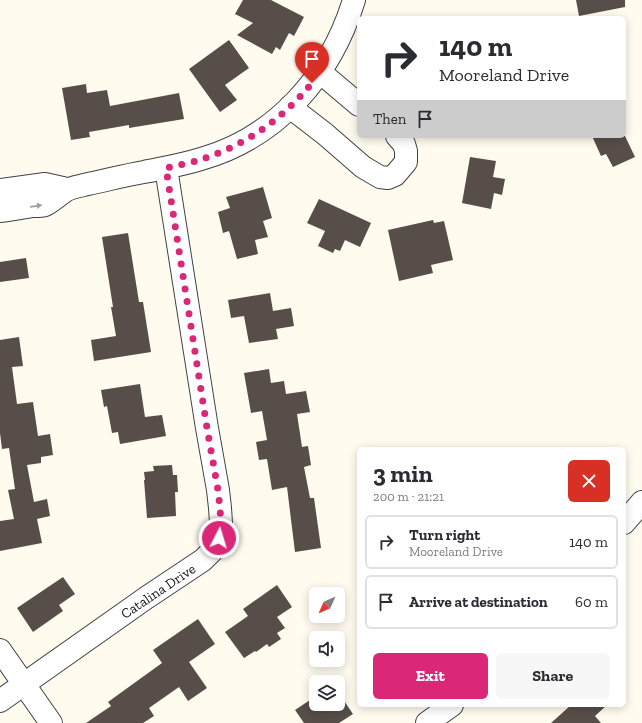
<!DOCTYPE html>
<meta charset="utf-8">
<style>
:root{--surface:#fff;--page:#f7f7f7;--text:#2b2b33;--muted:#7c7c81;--line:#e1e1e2;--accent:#db2777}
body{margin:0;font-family:"Zilla Slab",serif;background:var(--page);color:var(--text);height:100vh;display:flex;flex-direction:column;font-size:15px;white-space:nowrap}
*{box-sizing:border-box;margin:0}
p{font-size:13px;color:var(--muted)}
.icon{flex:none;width:22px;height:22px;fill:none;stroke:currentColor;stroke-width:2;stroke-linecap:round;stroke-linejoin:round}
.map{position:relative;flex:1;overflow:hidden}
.panel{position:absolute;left:357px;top:447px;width:269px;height:260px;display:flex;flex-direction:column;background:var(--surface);border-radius:6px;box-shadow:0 2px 10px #0003}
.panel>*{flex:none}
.banner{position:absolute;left:357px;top:16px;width:269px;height:122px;border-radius:6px;box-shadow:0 2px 10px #0003;background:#fff;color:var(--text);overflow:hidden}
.needle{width:26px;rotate:225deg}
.buttons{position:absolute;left:309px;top:587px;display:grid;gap:8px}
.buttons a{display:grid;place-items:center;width:36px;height:36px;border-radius:6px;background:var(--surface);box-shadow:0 2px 10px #0003;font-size:20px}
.pin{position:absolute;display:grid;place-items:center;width:34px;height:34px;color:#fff;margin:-41px -17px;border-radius:50% 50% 50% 0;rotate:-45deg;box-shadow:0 0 4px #0007}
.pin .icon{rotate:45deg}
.me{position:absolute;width:44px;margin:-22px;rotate:5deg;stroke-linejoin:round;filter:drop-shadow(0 0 3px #0008)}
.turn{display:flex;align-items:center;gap:14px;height:84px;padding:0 16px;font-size:18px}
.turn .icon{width:52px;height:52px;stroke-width:2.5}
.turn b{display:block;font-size:28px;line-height:34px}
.then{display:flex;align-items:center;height:38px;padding:0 16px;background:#0003;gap:8px;font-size:15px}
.round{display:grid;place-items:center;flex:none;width:42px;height:42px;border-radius:6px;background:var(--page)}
.head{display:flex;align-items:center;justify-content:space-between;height:68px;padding:0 16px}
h1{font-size:24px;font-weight:700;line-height:30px}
.action{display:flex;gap:8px;margin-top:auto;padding:8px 16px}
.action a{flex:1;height:46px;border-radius:6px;background:var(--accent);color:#fff;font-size:16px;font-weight:700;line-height:46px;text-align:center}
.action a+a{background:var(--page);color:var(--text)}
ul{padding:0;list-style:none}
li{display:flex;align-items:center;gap:12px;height:54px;margin:0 8px 6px;padding:0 8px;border:2px solid var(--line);border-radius:6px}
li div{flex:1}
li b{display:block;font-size:15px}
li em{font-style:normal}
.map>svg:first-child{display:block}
.building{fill:#574e49}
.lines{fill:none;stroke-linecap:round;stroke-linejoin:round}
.minor-casing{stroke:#414141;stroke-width:24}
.minor{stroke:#fff;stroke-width:22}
.oneway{fill:#9f9f9f}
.route{stroke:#db2777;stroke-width:7;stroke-dasharray:0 12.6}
.labels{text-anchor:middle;stroke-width:4;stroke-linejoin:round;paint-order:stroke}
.street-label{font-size:14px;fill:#0e0e0e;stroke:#fff}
</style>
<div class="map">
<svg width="642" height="723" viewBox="0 0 642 723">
<rect width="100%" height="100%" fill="#fffbef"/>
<g class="building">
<path d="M 243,0 L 271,0 L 304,17 L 294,36 L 289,33 L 280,50 L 276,47 L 272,54 L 237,35 L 253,23 L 235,14 Z"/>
<path d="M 576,0 L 625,0 L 625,7 L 579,16 Z"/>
<path d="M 229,40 L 249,68 L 225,85 L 237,100 L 220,112 L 189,69 Z"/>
<path d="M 86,84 L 87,93 L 107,90 L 110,106 L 179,93 L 184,119 L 129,128 L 129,125 L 89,132 L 90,137 L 71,140 L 62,88 Z"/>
<path d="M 592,136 L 625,136 L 635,157 L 613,167 L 606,154 L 601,156 Z"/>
<path d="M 470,157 L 496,161 L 493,177 L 505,179 L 502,195 L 494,193 L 491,209 L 462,203 Z"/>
<path d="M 263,187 L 272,218 L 263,221 L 268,237 L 255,240 L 258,254 L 237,259 L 229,231 L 223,233 L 218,212 L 230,208 L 226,197 Z"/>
<path d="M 319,199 L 371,223 L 360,247 L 345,240 L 340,251 L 335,249 L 333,253 L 318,246 L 325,231 L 307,223 Z"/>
<path d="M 433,220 L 434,223 L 444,221 L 453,260 L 431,265 L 433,273 L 399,281 L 388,230 Z"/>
<path d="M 128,233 L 139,302 L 143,302 L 151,352 L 94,361 L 91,340 L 116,336 L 111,307 L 113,307 L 102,237 Z"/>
<path d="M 26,258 L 29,278 L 0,282 L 0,262 Z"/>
<path d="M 270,293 L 273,311 L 291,308 L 294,326 L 276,329 L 278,339 L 249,343 L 244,316 L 231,318 L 228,300 Z"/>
<path d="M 19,337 L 23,366 L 12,367 L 17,404 L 33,402 L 38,436 L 50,434 L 53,455 L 41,457 L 41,463 L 27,465 L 34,502 L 47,499 L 50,516 L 37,519 L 42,543 L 0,551 L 0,521 L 14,519 L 8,490 L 15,489 L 9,448 L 2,449 L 0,433 L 0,340 Z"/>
<path d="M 269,369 L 271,383 L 284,381 L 286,394 L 306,391 L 310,412 L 297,414 L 302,447 L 308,446 L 311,465 L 304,467 L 310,498 L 314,498 L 321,548 L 295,552 L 287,487 L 272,490 L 267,459 L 259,460 L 256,442 L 267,440 L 262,411 L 251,413 L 244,373 Z"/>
<path d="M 140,384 L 145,417 L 162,415 L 166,436 L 120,444 L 118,432 L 112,433 L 107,406 L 104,407 L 101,390 Z"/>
<path d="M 172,465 L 173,475 L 177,475 L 178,492 L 175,492 L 176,516 L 147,518 L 144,480 L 145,480 L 144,472 L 154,471 L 153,466 Z"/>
<path d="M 63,577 L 75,594 L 59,605 L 63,611 L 33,632 L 17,608 Z"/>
<path d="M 277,585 L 292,607 L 277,617 L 285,628 L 277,633 L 281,639 L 269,647 L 267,644 L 256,652 L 255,651 L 244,658 L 225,632 L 248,616 L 243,609 Z"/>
<path d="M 198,619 L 215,644 L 189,662 L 207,688 L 188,701 L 179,687 L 149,708 L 154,716 L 143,723 L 86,723 L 111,706 L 108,702 L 162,663 L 153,650 Z"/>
<path d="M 338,692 L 353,714 L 339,723 L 304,723 L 295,710 L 316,696 L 316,704 L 338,704 Z"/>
<path d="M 571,705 L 607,705 L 595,716 L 601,723 L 551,723 Z"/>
</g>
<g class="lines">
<defs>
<g id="minor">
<path d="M 320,72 L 359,105"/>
<path d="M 290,107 L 325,134 L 363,167 L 380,177 L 388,178 L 395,175 L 406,162 L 406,151 L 404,144 L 397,136"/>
<path d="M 0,190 L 45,184 L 67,189"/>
<path d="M 0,211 C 11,210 22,208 33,206 C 37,206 42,206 45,205 C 51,202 59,195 65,191 C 71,187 81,186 88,184 C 107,180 126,175 144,172 C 163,168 182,165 201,159 C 278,137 331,75 354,0"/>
<path d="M 624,523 L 642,502"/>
<path d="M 0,650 L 51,723"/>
<path d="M 0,701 L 146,598 L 203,560 L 213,550 L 219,538 L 221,523 L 220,508 L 218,490 L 207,428 L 166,168"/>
<path d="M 427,723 L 452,705"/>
</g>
</defs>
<use href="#minor" class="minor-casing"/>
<use href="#minor" class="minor"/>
</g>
<defs><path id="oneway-solid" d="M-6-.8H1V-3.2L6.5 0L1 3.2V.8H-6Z"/></defs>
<use class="oneway" href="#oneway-solid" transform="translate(36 206) rotate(-8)"/>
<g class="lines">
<path class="route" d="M 219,538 L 221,524 L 220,508 L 218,490 L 207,428 L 166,168 C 178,165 191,163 202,159 C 248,144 282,119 312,83"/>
</g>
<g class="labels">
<g class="street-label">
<text transform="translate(158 591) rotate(-34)" y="5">Catalina Drive</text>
</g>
</g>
</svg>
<div class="buttons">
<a><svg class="needle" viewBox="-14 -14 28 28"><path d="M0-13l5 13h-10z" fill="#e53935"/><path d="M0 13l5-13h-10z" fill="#7c7c81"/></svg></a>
<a><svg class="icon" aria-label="sound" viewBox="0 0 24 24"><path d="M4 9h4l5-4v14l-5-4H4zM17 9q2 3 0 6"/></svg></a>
<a><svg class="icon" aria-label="layers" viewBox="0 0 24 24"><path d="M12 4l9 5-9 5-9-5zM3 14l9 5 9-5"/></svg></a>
</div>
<div class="pin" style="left:312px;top:83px;background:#d93025"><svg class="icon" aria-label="arrive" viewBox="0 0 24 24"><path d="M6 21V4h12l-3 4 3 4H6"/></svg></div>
<svg class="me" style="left:219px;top:538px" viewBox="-20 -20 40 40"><circle r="17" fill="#db2777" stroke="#fff" stroke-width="3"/><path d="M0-11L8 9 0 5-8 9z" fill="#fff"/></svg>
<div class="banner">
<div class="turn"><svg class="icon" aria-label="right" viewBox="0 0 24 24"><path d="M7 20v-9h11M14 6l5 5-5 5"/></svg><div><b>140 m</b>Mooreland Drive</div></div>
<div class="then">Then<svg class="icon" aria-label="arrive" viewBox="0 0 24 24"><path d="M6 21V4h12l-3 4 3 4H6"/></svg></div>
</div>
<section class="panel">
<div class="head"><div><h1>3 min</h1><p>200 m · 21:21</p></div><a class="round" style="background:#d93025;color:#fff"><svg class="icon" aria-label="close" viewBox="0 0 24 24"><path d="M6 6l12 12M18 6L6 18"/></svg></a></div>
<ul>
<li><svg class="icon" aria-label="right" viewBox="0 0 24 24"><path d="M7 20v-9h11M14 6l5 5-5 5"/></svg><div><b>Turn right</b><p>Mooreland Drive</p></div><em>140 m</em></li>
<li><svg class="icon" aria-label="arrive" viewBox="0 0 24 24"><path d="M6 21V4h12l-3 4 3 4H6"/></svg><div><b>Arrive at destination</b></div><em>60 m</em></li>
</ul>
<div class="action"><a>Exit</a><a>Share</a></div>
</section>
</div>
